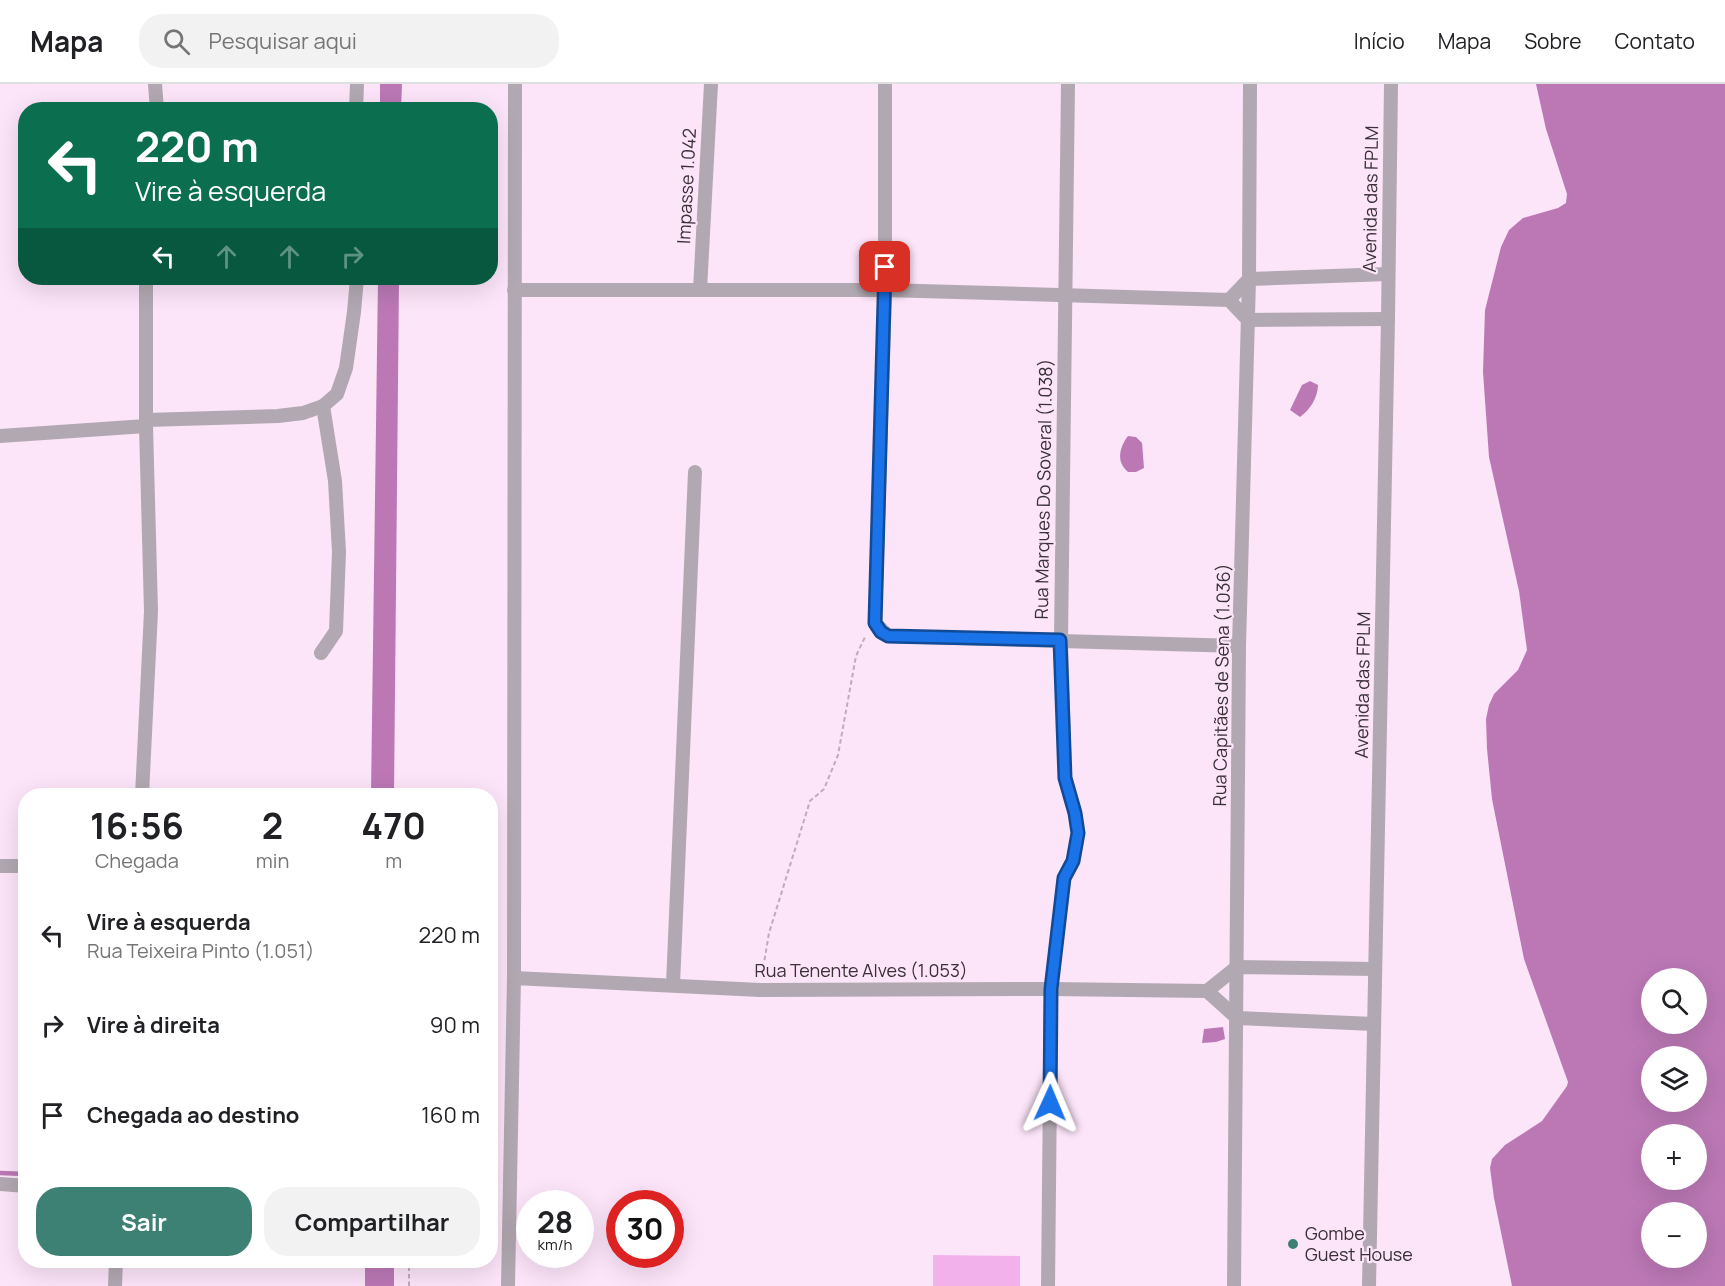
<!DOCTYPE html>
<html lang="pt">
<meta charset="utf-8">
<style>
:root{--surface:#fff;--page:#f2f2f2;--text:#202124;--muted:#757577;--line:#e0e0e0;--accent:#3d8174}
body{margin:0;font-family:Manrope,sans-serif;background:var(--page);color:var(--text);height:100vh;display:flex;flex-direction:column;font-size:22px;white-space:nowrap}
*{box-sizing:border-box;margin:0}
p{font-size:20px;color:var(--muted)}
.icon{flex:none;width:33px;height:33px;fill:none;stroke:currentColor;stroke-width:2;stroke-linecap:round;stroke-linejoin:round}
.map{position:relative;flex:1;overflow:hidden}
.panel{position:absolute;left:18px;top:704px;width:480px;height:480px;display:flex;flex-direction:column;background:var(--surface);border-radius:24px;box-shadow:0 6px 24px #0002}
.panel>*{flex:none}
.guide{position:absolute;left:18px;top:18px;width:480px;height:183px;border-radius:24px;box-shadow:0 6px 24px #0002;background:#0b6e4f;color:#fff;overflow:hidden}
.controls{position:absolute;left:1641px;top:884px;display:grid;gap:12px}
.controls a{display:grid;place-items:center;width:66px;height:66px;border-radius:50%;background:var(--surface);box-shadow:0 6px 24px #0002;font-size:30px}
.speed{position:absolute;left:516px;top:1106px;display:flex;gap:12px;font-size:30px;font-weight:700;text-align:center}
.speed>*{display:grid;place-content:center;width:78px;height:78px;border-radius:50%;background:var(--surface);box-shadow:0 6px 24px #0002;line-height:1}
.speed small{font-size:15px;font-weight:400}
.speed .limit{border:9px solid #d22;background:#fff;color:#111}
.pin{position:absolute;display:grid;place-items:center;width:51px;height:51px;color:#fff;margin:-26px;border-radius:12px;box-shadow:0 3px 9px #0006}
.me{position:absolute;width:66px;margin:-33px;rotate:1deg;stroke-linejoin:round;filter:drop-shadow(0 0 4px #0008)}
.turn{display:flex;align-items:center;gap:21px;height:126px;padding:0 18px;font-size:27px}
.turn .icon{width:78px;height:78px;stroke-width:2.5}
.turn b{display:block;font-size:42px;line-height:51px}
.lanes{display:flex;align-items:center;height:57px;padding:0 18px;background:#0003;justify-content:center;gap:30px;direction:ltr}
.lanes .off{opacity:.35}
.eta{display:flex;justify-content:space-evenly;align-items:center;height:102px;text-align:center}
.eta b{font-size:36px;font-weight:700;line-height:42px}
.action{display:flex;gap:12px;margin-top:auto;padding:12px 18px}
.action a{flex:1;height:69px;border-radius:24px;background:var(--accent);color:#fff;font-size:24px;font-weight:700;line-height:69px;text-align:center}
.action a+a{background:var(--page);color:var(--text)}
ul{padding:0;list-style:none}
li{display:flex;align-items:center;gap:18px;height:90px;padding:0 18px}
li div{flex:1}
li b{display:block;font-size:22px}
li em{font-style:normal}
header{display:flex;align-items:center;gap:36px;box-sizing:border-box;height:84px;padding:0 30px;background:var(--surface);border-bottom:2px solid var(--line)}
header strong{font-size:28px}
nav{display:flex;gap:33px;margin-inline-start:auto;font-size:21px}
.search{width:420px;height:54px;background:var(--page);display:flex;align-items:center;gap:15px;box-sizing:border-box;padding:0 21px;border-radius:24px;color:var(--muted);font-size:22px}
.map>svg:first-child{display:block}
.green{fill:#f3b1ec}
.water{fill:#bb78b5;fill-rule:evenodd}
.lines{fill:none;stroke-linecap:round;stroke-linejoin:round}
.stream{stroke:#bb78b5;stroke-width:4.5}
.path{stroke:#beabbc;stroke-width:2;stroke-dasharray:4.5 3;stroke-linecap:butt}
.minor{stroke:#b2a8b1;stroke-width:14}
.route-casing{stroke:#114b97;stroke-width:15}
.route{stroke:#1a73e8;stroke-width:10}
.poi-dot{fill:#3d8174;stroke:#fce4f9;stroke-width:2}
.labels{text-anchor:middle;stroke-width:4.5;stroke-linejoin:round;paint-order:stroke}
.street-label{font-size:18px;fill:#393038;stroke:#fce4f9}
.poi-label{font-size:18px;fill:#393038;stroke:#fce4f9;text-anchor:start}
</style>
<header>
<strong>Mapa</strong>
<div class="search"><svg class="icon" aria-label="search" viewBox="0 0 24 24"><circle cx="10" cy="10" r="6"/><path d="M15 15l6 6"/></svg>Pesquisar aqui</div>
<nav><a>Início</a><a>Mapa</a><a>Sobre</a><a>Contato</a></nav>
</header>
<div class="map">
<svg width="1725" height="1202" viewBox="0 0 1725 1202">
<rect width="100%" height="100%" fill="#fce4f9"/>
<path class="green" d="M 933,1171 L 1020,1172 L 1020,1202 L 933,1202 Z"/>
<g class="water">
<path d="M 380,0 L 402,0 L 401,25 L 380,25 Z"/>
<path d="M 1536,0 L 1725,0 L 1725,1202 L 1512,1202 L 1494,1114 L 1490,1084 L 1492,1075 L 1505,1061 L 1542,1037 L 1567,1002 L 1568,998 L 1524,875 L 1492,715 L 1487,665 L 1486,635 L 1489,621 L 1494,610 L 1518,586 L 1527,566 L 1519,507 L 1489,373 L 1483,288 L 1485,226 L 1501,163 L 1509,146 L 1523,134 L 1558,124 L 1566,119 L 1567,110 L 1546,45 ZM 1652,894 L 1696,894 L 1696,939 L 1652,939 ZM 1652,972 L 1696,972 L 1696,1017 L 1652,1017 ZM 1652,1050 L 1696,1050 L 1696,1095 L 1652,1095 ZM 1652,1128 L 1696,1128 L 1696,1173 L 1652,1173 Z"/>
<path d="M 378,194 L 399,194 L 394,711 L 371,711 Z"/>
<path d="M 1310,297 L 1318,301 C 1318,313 1310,326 1300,333 L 1290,326 L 1302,301 Z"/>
<path d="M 1128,352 L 1136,353 L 1142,359 L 1144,384 L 1136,388 L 1128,388 C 1116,378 1119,364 1128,352 Z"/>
<path d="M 1223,943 L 1225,955 L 1216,958 L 1202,959 L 1204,945 Z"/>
<rect x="365" y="1176" width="29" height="26"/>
</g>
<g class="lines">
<path class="stream" d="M 0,1089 L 26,1090"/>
<g class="path">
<path d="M 762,891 L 769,849 L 810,717 L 824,705 L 838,671 L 856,572 L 866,551"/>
<path d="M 409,1202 L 409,1176"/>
</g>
<g class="minor">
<path d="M 155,0 L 157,26"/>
<path d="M 885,0 L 885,206 L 875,539 L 888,552 L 1239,562"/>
<path d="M 356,26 L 357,0"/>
<path d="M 514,206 L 885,206 L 1229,216 L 1248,236 L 1388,235"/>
<path d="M 700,206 L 711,0"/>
<path d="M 1229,216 L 1249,195 L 1388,190"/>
<path d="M 146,336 L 278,332 L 303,329 L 323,322 L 337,310 L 346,284 L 354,228 L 357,194"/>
<path d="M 0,352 L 146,342"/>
<path d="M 321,569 L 336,547 L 339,468 L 335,397 L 323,322"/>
<path d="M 142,711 L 151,527 L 146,342 L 146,194"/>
<path d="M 0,782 L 26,782"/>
<path d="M 514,894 L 760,906 L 1051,905 L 1207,907 L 1237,883 L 1375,885"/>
<path d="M 673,901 L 695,388"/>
<path d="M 1207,907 L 1237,934 L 1374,940"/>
<path d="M 0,1100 L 26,1102"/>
<path d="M 115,1202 L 116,1176"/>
<path d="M 508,1202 L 514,894 L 515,0"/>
<path d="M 1048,1202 L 1051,905 L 1064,794 L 1073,777 L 1078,749 L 1075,729 L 1065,694 L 1061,556 L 1068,0"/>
<path d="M 1234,1202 L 1239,562 L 1249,195 L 1250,0"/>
<path d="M 1369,1202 L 1388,235 L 1391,0"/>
</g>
</g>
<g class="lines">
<defs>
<path id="route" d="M 885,183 L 875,539 L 881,548 L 888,552 L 1060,556 L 1065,694 L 1075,729 L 1078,749 L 1073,777 L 1064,794 L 1051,905 L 1050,1019"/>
</defs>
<use href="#route" class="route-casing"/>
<use href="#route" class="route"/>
</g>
<circle class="poi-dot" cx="1293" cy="1160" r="6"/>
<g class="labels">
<g class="street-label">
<text transform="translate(687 102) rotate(-87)" y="6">Impasse 1.042</text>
<text transform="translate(1371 115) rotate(-89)" y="6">Avenida das FPLM</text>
<text transform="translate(1044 405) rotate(-89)" y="6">Rua Marques Do Soveral (1.038)</text>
<text transform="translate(1222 601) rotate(-89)" y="6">Rua Capitães de Sena (1.036)</text>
<text transform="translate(1363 601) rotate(-89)" y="6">Avenida das FPLM</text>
<text x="861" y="893">Rua Tenente Alves (1.053)</text>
</g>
<g class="poi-label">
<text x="1305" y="1156">Gombe<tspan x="1305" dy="21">Guest House</tspan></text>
</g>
</g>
</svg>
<div class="controls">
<a><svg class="icon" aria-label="search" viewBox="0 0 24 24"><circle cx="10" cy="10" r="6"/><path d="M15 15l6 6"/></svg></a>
<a><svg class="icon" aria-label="layers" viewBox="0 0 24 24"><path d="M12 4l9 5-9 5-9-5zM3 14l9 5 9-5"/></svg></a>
<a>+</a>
<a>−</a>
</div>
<div class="speed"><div>28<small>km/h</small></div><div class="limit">30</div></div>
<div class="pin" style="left:885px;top:183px;background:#d93025"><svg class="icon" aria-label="arrive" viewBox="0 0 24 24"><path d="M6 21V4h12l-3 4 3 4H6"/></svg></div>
<svg class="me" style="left:1050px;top:1019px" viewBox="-20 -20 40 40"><path d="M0-17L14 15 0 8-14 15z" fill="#1a73e8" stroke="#fff" stroke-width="4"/></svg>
<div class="guide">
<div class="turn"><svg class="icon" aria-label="left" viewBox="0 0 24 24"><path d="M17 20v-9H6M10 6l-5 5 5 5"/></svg><div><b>220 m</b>Vire à esquerda</div></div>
<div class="lanes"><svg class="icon" aria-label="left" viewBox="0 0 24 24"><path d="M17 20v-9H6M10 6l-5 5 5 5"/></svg><svg class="icon off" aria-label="ahead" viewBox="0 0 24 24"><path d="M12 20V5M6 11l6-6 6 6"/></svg><svg class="icon off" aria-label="ahead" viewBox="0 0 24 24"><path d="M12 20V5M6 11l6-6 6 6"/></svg><svg class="icon off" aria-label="right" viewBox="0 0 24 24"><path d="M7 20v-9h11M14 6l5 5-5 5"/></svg></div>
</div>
<section class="panel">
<div class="eta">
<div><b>16:56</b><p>Chegada</p></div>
<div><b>2</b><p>min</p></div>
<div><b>470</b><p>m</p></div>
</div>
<ul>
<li><svg class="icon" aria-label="left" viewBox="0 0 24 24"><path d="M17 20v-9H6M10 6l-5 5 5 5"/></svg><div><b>Vire à esquerda</b><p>Rua Teixeira Pinto (1.051)</p></div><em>220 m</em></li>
<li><svg class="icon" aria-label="right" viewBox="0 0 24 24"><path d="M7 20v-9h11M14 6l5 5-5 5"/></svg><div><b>Vire à direita</b></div><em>90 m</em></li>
<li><svg class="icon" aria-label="arrive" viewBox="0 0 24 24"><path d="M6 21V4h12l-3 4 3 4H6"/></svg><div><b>Chegada ao destino</b></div><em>160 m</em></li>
</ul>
<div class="action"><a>Sair</a><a>Compartilhar</a></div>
</section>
</div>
